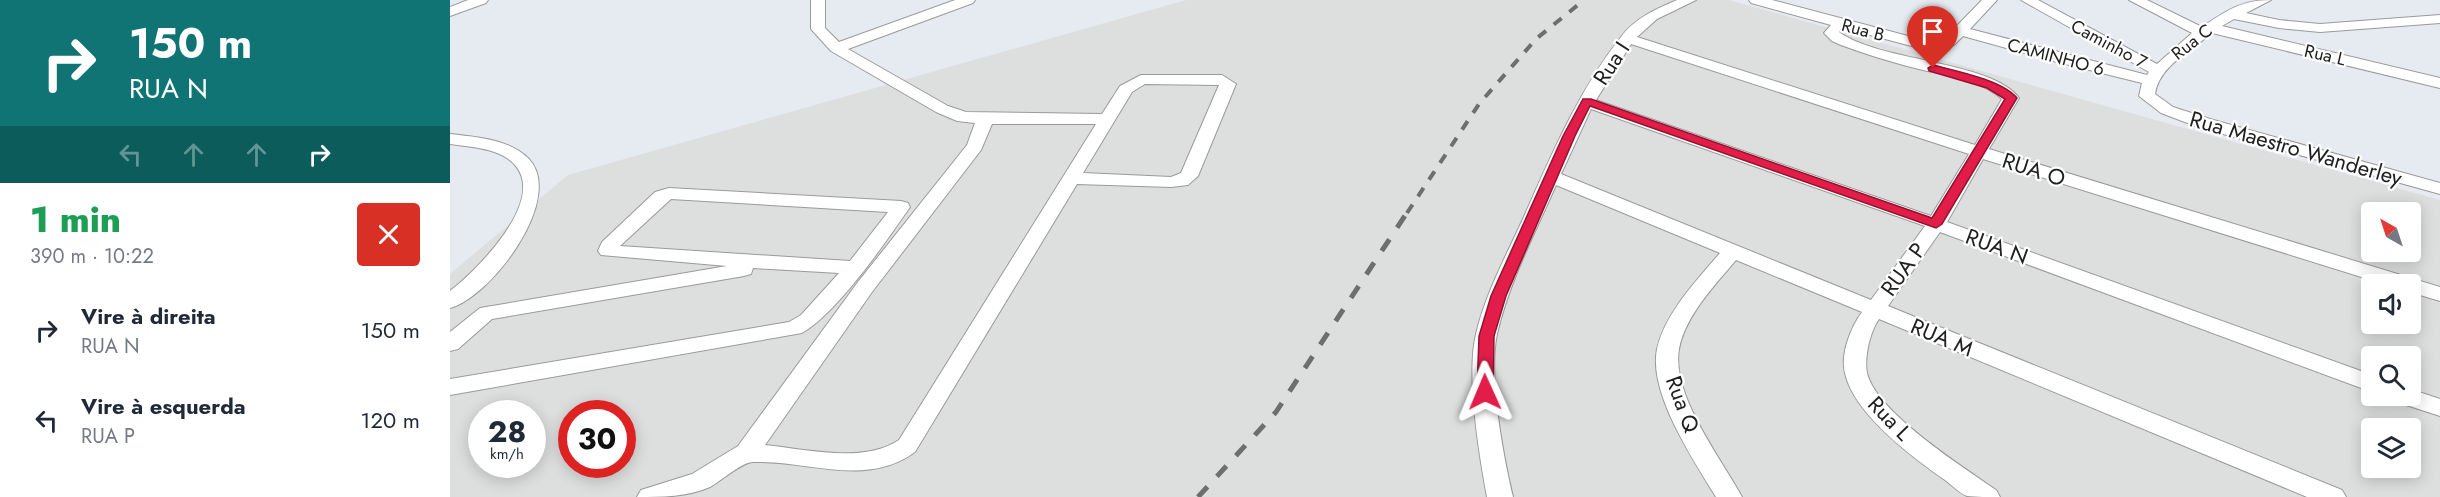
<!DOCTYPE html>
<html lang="pt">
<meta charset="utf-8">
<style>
:root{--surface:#fff;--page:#f2f2f3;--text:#1f2937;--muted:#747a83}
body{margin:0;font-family:Jost,sans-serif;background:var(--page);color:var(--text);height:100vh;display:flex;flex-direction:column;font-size:22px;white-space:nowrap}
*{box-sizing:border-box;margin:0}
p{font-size:20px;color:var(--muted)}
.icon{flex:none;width:33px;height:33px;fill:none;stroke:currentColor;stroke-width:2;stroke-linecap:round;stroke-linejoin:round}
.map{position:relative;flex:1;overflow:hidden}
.side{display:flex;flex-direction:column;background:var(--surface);width:450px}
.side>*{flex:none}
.guide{background:#117474;color:#fff;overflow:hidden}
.needle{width:39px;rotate:321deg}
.controls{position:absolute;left:1911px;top:202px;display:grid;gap:12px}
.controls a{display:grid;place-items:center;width:60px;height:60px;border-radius:6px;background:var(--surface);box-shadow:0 3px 15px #0003;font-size:30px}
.speed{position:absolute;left:18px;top:400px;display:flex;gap:12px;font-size:30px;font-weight:700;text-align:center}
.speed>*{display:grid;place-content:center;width:78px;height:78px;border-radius:50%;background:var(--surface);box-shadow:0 3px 15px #0003;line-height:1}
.speed small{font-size:15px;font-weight:400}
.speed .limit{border:9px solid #d22;background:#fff;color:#111}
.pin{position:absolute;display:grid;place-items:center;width:51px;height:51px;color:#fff;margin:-62px -26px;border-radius:50% 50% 50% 0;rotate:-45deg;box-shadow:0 0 6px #0007}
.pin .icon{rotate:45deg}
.me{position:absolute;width:66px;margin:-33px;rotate:359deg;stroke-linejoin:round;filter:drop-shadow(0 0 4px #0008)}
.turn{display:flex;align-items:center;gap:21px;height:126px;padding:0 30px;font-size:27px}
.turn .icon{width:78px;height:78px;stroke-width:2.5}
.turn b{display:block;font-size:42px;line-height:51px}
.lanes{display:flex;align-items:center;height:57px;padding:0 30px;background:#0003;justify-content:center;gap:30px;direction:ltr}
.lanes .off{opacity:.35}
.round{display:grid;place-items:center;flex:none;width:63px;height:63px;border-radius:6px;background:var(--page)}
.headline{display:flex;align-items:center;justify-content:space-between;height:102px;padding:0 30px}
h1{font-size:36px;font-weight:800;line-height:45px;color:#1e9e55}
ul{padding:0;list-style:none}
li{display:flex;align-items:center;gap:18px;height:90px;padding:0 30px}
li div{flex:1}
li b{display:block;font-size:22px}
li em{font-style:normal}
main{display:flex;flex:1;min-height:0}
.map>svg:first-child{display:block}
.residential{fill:#dddede;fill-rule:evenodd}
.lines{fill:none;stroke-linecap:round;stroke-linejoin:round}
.street-casing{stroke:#9a9a9a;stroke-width:2}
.street{fill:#fff;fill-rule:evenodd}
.rail-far1{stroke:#6e6e6e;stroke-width:4;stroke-dasharray:10 10;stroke-linecap:butt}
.rail{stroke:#6e6e6e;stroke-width:5;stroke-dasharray:14 14;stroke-linecap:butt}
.route{fill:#e11d48;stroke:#92132f;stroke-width:1.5}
.labels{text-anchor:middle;stroke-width:4.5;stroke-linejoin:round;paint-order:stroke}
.far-street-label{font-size:18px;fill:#202020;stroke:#fff}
.street-label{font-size:22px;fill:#202020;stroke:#fff}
</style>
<main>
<section class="side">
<div class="guide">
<div class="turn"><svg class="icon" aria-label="right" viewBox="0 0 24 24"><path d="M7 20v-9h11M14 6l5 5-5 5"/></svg><div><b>150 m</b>RUA N</div></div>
<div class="lanes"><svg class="icon off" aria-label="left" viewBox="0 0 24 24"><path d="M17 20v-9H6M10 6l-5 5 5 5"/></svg><svg class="icon off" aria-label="ahead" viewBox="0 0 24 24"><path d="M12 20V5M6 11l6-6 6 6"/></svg><svg class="icon off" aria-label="ahead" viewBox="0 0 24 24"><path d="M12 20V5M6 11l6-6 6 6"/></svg><svg class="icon" aria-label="right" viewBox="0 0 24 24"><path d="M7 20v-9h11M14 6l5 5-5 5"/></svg></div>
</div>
<div class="headline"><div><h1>1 min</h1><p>390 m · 10:22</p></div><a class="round" style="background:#d93025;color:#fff"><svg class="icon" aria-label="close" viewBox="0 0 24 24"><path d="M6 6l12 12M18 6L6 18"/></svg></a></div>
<ul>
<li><svg class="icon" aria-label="right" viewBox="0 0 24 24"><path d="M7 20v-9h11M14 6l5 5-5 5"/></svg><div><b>Vire à direita</b><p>RUA N</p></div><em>150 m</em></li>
<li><svg class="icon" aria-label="left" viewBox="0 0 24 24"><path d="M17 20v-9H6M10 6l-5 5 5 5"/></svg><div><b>Vire à esquerda</b><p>RUA P</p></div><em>120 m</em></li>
</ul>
</section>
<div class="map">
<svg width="1990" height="497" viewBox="0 0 1990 497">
<rect width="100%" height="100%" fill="#e6ebf1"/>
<path class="residential" d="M 736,0 L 1279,0 L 1990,200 L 1990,497 L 0,497 L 0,274 L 118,175 ZM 1922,213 L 1960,213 L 1960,252 L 1922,252 ZM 1922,285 L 1960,285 L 1960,324 L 1922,324 ZM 1922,357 L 1960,357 L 1960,396 L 1922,396 ZM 32,414 L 82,414 L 82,465 L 32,465 ZM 122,414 L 172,414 L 172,465 L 122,465 ZM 1922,429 L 1960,429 L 1960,468 L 1922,468 Z"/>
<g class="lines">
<defs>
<g id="street">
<path d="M 18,0 L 38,0 L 36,3 L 0,16 L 0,7 Z"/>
<path d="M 361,0 L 375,0 L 375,28 L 389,42 L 505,0 L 525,0 L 523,3 L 398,49 L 498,106 L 516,112 L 652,114 L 670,86 L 691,75 L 772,75 L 786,84 L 748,176 L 738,185 L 721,187 L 627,184 L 465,452 C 415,488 359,460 303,462 C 292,462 271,481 260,487 C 237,497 212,497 187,497 L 191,490 L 242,474 L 288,446 L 408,282 L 517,145 L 525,123 L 507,121 L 486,112 L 381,51 L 361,29 ZM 695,84 L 769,85 L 731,173 L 721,177 L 633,173 L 682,92 ZM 542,124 L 646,124 L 449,440 C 413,464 356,449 315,445 L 422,292 L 531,150 Z"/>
<path d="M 1227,0 L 1246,0 L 1207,19 L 1187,37 L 1525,145 L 1552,99 C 1527,77 1488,75 1457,66 C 1435,60 1412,53 1391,45 L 1382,41 L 1374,33 L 1381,25 L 1301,3 L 1299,0 L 1322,0 L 1473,40 L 1495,38 L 1532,0 L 1547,0 L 1520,29 L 1697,75 L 1699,72 L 1571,0 L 1588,0 L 1707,64 L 1742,33 L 1679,0 L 1697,0 L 1752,27 C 1776,11 1791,0 1821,0 L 1796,13 L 1829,20 L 1870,24 L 1990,15 L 1990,23 L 1870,32 L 1829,28 L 1784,19 L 1772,26 L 1990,78 L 1990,88 L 1762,33 C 1742,50 1709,66 1705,94 L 1723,107 L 1760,119 L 1990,183 L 1990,194 L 1748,127 L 1711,113 L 1689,96 L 1692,83 L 1603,61 L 1513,36 L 1504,45 L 1473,49 L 1393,28 L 1389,32 C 1430,62 1542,61 1569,98 L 1539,149 L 1990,287 L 1990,301 L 1960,292 L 1960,285 L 1937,285 L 1533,159 L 1497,222 L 1922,375 L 1922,392 L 1490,232 L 1438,306 L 1892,490 L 1896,497 L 1857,497 L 1429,319 C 1420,332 1414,357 1417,373 C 1426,412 1513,467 1546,490 L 1550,497 C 1540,497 1526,497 1517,496 C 1509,493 1502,485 1495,480 C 1462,457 1404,414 1395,373 C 1390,354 1401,327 1412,312 L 1286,260 C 1265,285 1235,316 1229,349 C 1221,395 1271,458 1292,497 L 1266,497 C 1244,461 1198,393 1207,349 C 1215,313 1247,280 1270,253 L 1106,185 C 1085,233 1059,282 1047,334 C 1038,375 1053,455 1063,497 L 1037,497 C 1029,454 1016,376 1026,334 C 1035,295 1055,258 1072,221 C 1100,158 1128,91 1171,37 C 1185,18 1206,9 1227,0 ZM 1181,44 L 1519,154 L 1481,216 L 1146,100 ZM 1141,109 L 1475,226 L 1421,300 L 1111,174 Z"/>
<path d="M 0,134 C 25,137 59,139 78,158 C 117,197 41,297 0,308 L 0,291 C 26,271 97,201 65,165 C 50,148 21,147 0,144 Z"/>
<path d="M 219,188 L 451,201 L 458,203 L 460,207 C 435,243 388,312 352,333 L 0,395 L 0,379 L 339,322 L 351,315 L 389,273 L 303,268 L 301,274 L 294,276 L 42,319 L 8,349 L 0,351 L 0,332 L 30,308 L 277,266 L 151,255 L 148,251 L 152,242 L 205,192 ZM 221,199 L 438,212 L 400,261 L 170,246 Z"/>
<path d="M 1960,389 L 1990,399 L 1990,416 L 1947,402 L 1944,396 L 1960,396 Z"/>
</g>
</defs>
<use href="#street" class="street-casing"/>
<use href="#street" class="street"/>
<path class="rail-far1" d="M 957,213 L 1029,104 L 1086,39 L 1134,0"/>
<path class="rail" d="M 748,497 L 826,412 L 958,211"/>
</g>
<path class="route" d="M 1483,65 C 1506,71 1552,80 1567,98 L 1492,224 L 1486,228 L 1140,106 L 1125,136 L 1056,296 L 1044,336 L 1043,392 L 1041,396 L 1030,396 L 1027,392 L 1029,336 L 1041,296 L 1113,136 L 1133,99 L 1141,99 L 1482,218 L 1555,99 L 1537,88 L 1479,71 L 1478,68 Z"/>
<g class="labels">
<g class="far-street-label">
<text transform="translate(1413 30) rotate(15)" y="6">Rua B</text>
<text transform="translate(1742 42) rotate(-38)" y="6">Rua C</text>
<text transform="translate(1659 44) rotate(28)" y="6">Caminho 7</text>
<text transform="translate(1875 55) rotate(13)" y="6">Rua L</text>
<text transform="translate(1606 57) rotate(15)" y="6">CAMINHO 6</text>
</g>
<g class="street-label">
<text transform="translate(1161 63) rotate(-57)" y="8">Rua I</text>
<text transform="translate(1846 148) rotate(16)" y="8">Rua Maestro Wanderley</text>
<text transform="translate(1584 169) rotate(18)" y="8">RUA O</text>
<text transform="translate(1547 246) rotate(20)" y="8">RUA N</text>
<text transform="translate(1453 269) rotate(-54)" y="8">RUA P</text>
<text transform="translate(1492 337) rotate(23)" y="8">RUA M</text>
<text transform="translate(1233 404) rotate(70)" y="8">Rua Q</text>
<text transform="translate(1440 418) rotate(46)" y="8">Rua L</text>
</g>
</g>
</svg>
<div class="controls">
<a><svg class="needle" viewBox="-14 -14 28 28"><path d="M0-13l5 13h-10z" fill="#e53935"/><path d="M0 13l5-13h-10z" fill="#747a83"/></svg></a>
<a><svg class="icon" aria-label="sound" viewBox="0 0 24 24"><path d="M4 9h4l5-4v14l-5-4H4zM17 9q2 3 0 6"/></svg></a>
<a><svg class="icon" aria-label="search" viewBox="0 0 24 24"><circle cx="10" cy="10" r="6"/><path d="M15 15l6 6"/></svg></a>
<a><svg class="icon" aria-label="layers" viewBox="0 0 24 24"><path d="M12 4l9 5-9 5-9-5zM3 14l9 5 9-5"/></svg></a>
</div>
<div class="speed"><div>28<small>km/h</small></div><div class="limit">30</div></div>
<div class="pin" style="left:1483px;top:68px;background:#d93025"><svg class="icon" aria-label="arrive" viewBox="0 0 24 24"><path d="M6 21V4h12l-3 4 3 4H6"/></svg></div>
<svg class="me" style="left:1035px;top:392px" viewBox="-20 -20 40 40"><path d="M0-17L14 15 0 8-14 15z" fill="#e11d48" stroke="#fff" stroke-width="4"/></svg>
</div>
</main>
